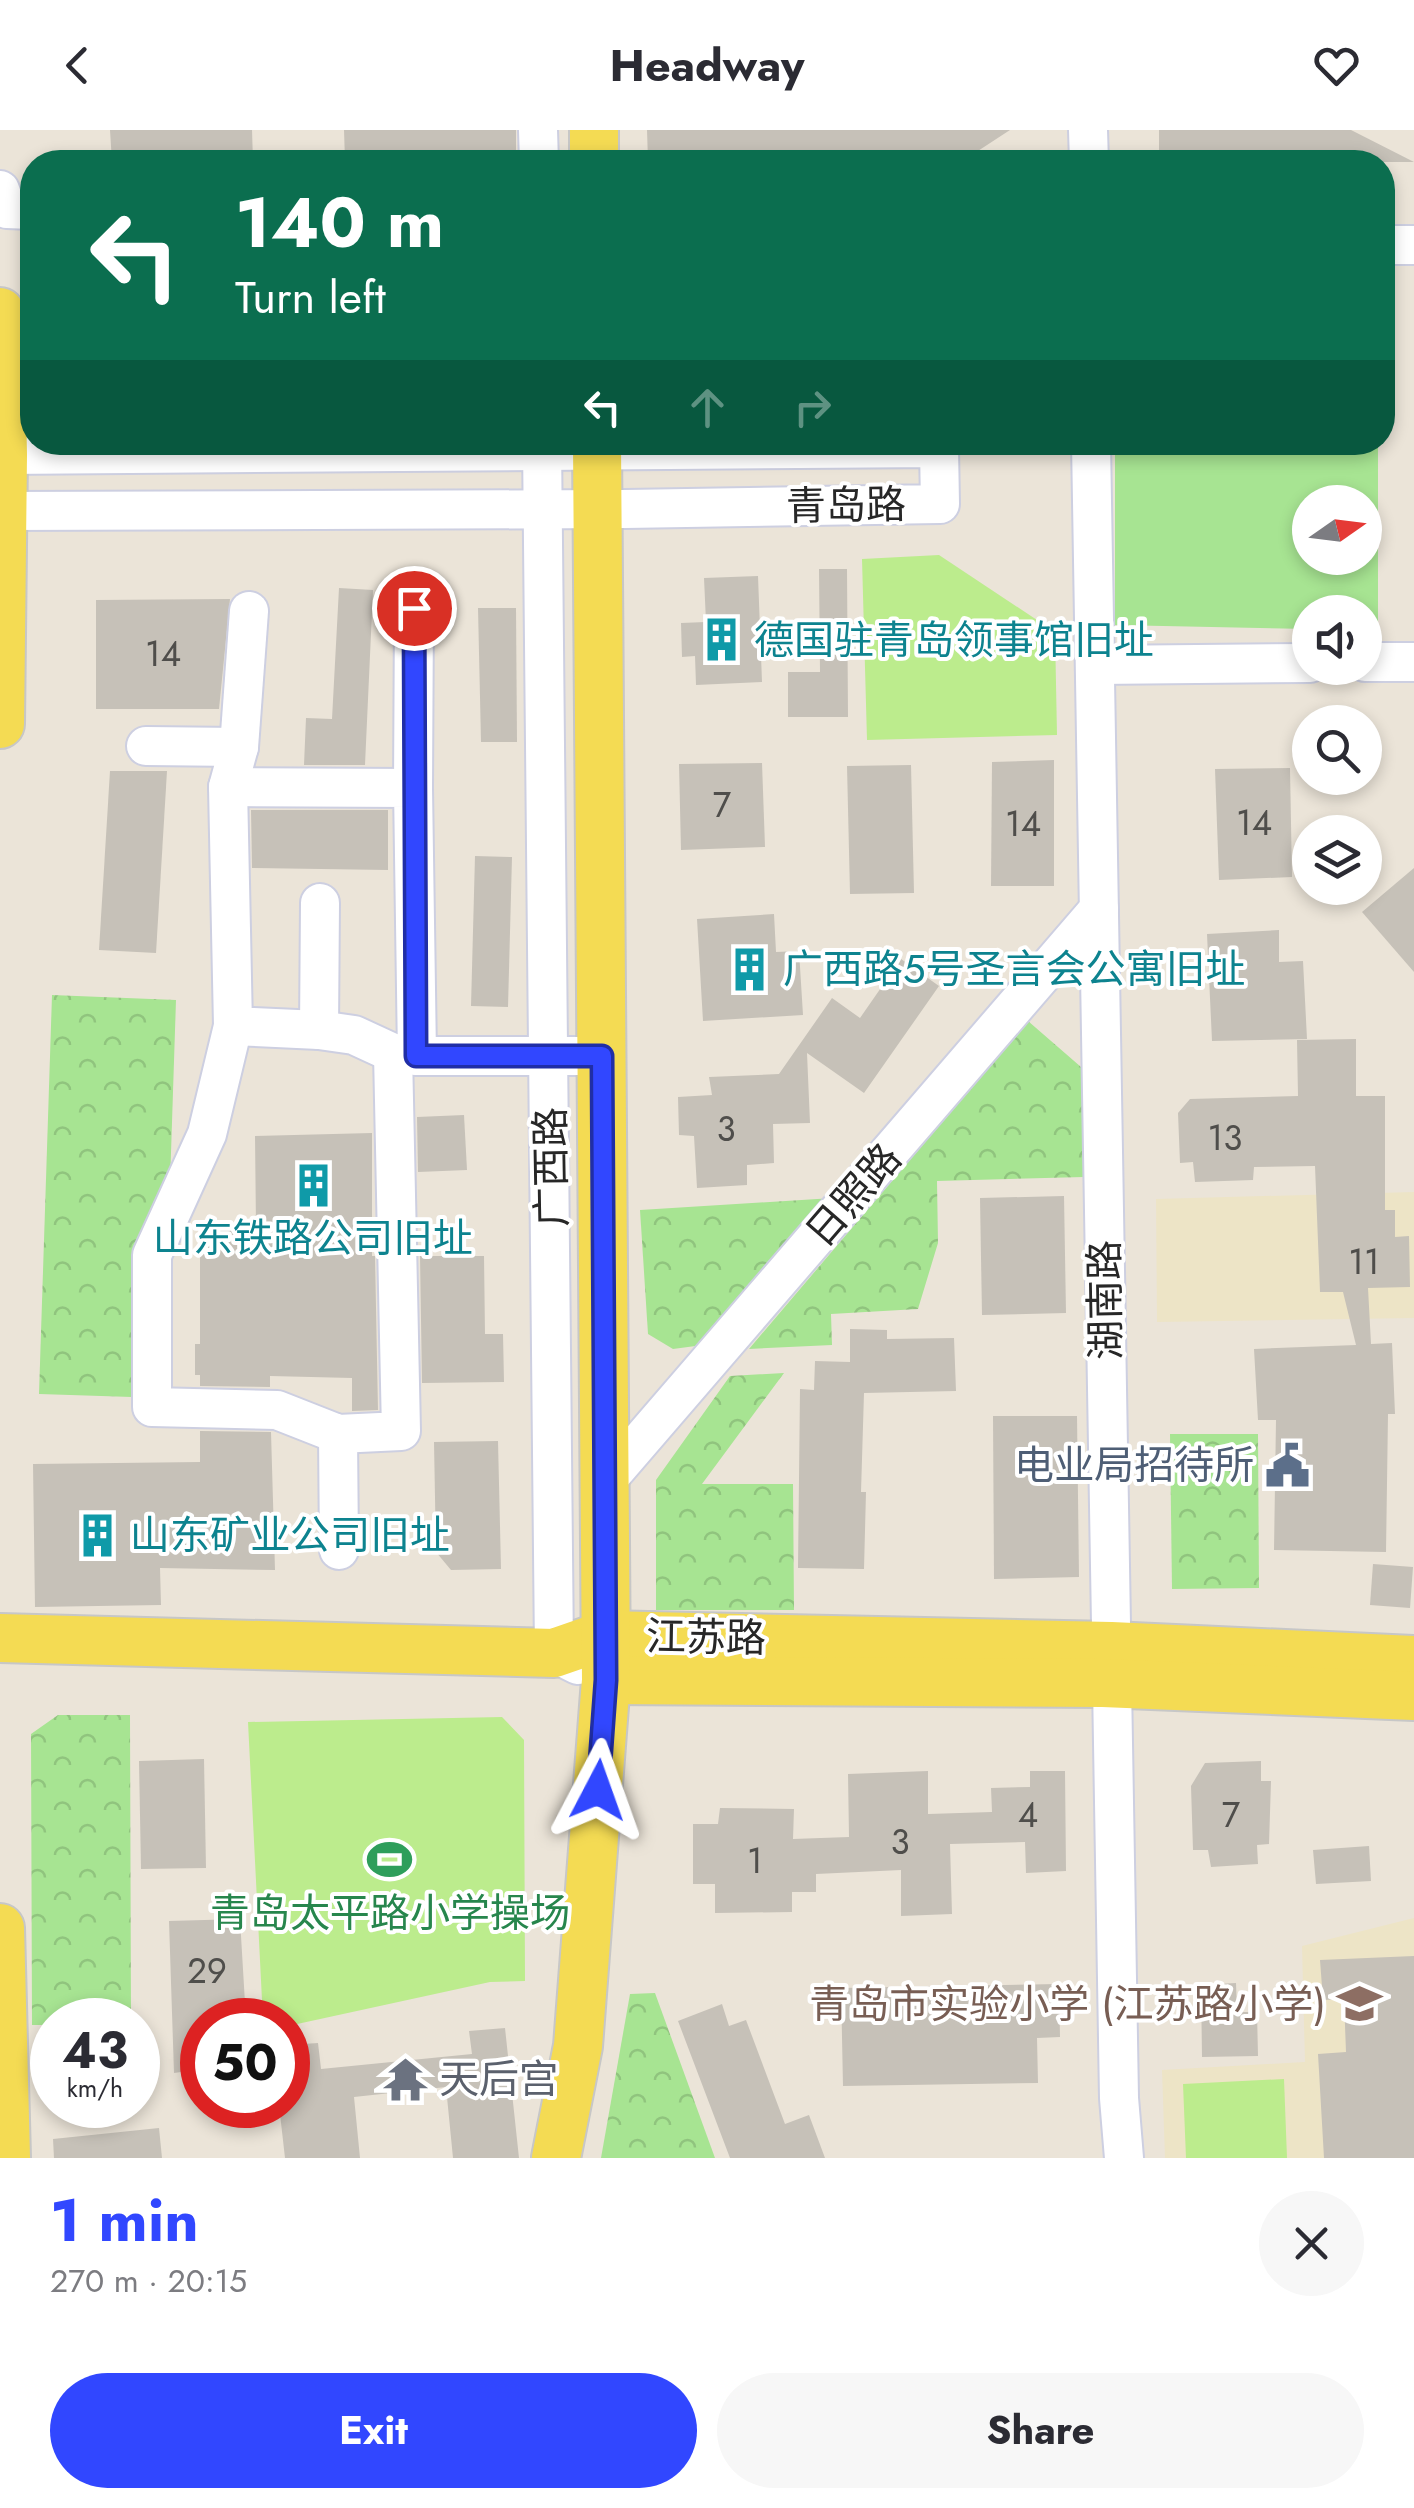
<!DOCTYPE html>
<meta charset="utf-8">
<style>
:root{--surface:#fff;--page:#f7f7f7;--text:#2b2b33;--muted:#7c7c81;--accent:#3147ff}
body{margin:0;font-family:Jost,"Noto Sans SC",sans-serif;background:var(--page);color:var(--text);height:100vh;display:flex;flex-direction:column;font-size:38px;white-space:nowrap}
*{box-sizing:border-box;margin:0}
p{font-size:32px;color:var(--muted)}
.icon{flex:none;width:55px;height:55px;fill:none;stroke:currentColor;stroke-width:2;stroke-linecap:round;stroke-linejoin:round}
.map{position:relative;height:2028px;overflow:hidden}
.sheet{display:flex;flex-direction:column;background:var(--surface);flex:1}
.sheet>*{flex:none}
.guide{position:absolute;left:20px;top:20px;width:1375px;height:305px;border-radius:40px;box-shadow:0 5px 15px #0003;background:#0b6e4f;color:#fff;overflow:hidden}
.needle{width:65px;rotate:76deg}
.tools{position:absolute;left:1292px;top:355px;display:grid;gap:20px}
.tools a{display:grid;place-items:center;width:90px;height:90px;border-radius:50%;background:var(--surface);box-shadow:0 5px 15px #0003;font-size:50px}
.speed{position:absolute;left:30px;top:1868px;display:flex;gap:20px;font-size:50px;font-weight:700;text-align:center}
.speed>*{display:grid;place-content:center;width:130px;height:130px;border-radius:50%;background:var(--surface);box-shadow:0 5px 15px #0003;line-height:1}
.speed small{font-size:25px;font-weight:400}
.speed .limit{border:15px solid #d22;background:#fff;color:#111}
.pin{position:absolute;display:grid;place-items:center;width:85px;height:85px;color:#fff;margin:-42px;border:5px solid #fff;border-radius:50%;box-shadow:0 2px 10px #0007}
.me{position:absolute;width:110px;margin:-55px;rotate:4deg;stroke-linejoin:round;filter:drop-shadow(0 0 8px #0008)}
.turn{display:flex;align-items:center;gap:35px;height:210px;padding:0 50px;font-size:45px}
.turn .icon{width:130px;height:130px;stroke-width:2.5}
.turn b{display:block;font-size:70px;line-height:85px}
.lanes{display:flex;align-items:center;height:95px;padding:0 50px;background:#0003;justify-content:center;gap:50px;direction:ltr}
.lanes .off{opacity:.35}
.round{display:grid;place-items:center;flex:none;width:105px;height:105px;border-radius:52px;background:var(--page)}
.summary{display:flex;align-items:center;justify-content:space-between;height:170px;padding:0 50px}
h1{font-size:60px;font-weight:700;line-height:75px;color:var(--accent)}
.button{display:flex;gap:20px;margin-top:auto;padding:20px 50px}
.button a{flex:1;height:115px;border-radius:60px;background:var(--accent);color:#fff;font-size:40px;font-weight:700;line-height:115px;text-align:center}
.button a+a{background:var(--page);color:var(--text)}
header{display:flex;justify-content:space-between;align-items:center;height:130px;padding:0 50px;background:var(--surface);font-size:45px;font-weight:700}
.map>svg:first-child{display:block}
.education{fill:#ede4c6}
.forest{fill:url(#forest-crowns)}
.park{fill:#a7e492;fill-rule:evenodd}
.pitch{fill:#bcec8d}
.building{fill:#c6c1b8}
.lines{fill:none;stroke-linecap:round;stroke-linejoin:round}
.minor-casing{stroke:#cdcfe1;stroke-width:42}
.major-casing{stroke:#c7c7c7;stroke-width:52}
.minor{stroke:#fff;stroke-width:38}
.major{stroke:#f4db53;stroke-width:48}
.route-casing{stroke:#202ea6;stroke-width:25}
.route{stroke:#3147ff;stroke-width:18}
.labels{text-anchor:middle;stroke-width:8;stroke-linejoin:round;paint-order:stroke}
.number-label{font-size:35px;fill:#4f4e4b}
.street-label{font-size:40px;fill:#272727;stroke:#fff}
.culture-label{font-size:40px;fill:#0d838f;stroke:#fff;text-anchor:start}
.service-label{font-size:40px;fill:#4e5e75;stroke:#fff;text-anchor:end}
.leisure-label{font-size:40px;fill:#27864d;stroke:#fff}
.education-label{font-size:40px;fill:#785e54;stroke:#fff;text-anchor:end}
.worship-label{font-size:40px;fill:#5b616d;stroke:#fff;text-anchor:start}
</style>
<header><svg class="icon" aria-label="back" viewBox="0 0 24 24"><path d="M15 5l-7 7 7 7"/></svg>Headway<svg class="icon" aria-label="heart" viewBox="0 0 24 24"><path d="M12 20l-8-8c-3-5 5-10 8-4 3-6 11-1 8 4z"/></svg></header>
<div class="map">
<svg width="1414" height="2028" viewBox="0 0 1414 2028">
<defs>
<pattern id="forest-crowns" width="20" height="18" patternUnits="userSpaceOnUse" patternTransform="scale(2.5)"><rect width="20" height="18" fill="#a7e492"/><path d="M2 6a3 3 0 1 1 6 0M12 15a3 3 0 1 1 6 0" fill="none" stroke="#90c47e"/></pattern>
</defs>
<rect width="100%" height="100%" fill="#ebe4d8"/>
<g class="education">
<path d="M 1414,1062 L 1414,1188 L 1157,1192 L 1156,1069 Z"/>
<path d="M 1414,1788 L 1414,2028 L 1165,2028 L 1162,1940 L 1305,1932 L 1302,1816 Z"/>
</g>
<g class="forest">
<path d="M 52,865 L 176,870 L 163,1268 L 39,1264 Z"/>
<path d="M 1028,891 L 1081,937 L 1084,1047 L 937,1051 L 938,1113 L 918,1179 L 831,1184 L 832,1215 L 749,1219 Z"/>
<path d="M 833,1068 L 703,1215 L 673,1219 L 648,1204 L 640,1080 Z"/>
<path d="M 784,1243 L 702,1354 L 793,1354 L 794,1480 L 656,1480 L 656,1350 L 730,1246 Z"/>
<path d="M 1170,1304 L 1258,1304 L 1259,1458 L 1172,1459 Z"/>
<path d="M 58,1585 L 130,1585 L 131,1890 L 52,1890 L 52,1895 L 32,1895 L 31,1604 Z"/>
<path d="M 655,1863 L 715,2028 L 601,2028 L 630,1864 Z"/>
</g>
<path class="park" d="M 1115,313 L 1378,313 L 1378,501 L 1365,500 L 1365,482 L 1310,482 L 1310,499 L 1115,495 ZM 1310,372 L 1365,372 L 1365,428 L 1310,428 Z"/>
<g class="pitch">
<path d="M 939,425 L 1055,502 L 1057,605 L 867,610 L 862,429 Z"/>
<path d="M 502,1587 L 524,1610 L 525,1851 L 490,1852 L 288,1896 L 288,1890 L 263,1890 L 248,1592 Z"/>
<path d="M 1284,1949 L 1287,2028 L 1186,2028 L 1183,1954 Z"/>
</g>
<g class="building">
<path d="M 110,0 L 252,0 L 253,32 L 112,32 Z"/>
<path d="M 344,0 L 516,0 L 516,32 L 345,32 Z"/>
<path d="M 647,0 L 1010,0 L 961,32 L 648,32 Z"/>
<path d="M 1159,0 L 1351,0 L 1414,32 L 1159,32 Z"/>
<path d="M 819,439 L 847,439 L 848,587 L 788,587 L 788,542 L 820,542 Z"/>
<path d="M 758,446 L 762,552 L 696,555 L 695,526 L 682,527 L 681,493 L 706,492 L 704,448 Z"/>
<path d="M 339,458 L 373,460 L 365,635 L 304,635 L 306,588 L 332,589 Z"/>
<path d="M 230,469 L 219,579 L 96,579 L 96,470 Z"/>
<path d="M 478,478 L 516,478 L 517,612 L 481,612 Z"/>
<path d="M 1054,630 L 1054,756 L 991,756 L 992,632 Z"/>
<path d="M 762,633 L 765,717 L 681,720 L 679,634 Z"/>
<path d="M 911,635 L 914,763 L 850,764 L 847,636 Z"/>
<path d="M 1290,638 L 1292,747 L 1219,750 L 1215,639 Z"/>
<path d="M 110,641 L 167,641 L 156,823 L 99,820 Z"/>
<path d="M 251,680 L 388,680 L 388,740 L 252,738 Z"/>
<path d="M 475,726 L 512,727 L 508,877 L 471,876 Z"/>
<path d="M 1414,738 L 1414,842 L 1362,782 Z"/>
<path d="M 774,784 L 776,822 L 799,821 L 803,885 L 703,891 L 697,789 Z"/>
<path d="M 1279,800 L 1279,832 L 1303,831 L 1307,909 L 1212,911 L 1207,804 Z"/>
<path d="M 901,829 L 939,856 L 864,963 L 807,923 L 810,993 L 773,994 L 774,1033 L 747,1035 L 747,1055 L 697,1058 L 694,1006 L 679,1005 L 678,967 L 712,965 L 709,947 L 779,944 L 832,868 L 860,888 Z"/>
<path d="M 1356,909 L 1356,966 L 1385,966 L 1385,1080 L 1395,1080 L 1395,1107 L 1409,1106 L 1410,1157 L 1368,1158 L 1371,1214 L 1392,1213 L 1395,1284 L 1388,1284 L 1386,1422 L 1274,1420 L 1276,1290 L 1258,1290 L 1254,1219 L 1356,1215 L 1343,1162 L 1320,1162 L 1315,1036 L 1254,1037 L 1253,1050 L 1195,1052 L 1193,1032 L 1180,1033 L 1178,983 L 1190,969 L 1298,966 L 1297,910 Z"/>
<path d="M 464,985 L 467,1040 L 418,1042 L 417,987 Z"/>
<path d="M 372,1003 L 372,1126 L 375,1126 L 378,1280 L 352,1281 L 352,1248 L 270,1246 L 270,1257 L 200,1256 L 200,1245 L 195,1245 L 195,1214 L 200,1214 L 200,1096 L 256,1097 L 255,1006 Z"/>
<path d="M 1064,1066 L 1066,1183 L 982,1185 L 980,1068 Z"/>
<path d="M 420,1126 L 484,1126 L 485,1204 L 503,1204 L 504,1252 L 422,1253 Z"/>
<path d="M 850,1199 L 887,1200 L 887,1209 L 954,1208 L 956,1261 L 864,1263 L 861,1362 L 866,1362 L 864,1439 L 798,1438 L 800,1259 L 814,1260 L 815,1231 L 850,1232 Z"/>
<path d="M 993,1286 L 1077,1286 L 1079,1447 L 994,1449 Z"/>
<path d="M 200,1301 L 271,1302 L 275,1440 L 160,1438 L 161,1475 L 35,1477 L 33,1334 L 200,1332 Z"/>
<path d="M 498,1311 L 501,1439 L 451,1440 L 436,1422 L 434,1312 Z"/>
<path d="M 1373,1434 L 1413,1437 L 1410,1478 L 1370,1475 Z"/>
<path d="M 204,1629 L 206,1738 L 141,1739 L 139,1631 Z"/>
<path d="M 1261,1631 L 1261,1651 L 1271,1651 L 1269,1714 L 1257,1715 L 1258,1734 L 1211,1737 L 1208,1720 L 1193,1720 L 1191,1656 L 1205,1633 Z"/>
<path d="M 928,1641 L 928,1684 L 992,1682 L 991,1658 L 1030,1657 L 1030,1641 L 1065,1641 L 1066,1741 L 1026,1743 L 1025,1712 L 950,1714 L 952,1784 L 901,1786 L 901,1740 L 816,1744 L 816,1762 L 792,1762 L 792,1782 L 715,1783 L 715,1754 L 693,1754 L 693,1694 L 718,1694 L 720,1678 L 794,1679 L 793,1709 L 849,1707 L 848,1644 Z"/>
<path d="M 1369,1716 L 1371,1751 L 1316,1754 L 1313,1720 Z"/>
<path d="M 240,1789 L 246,1890 L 202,1890 L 202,1939 L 174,1943 L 169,1791 Z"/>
<path d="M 1414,1826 L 1414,2028 L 1324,2028 L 1318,1924 L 1346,1922 L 1344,1869 L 1323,1870 L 1320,1830 Z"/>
<path d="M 1236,1853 L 1237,1882 L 1257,1882 L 1258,1926 L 1202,1927 L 1201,1855 Z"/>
<path d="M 1059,1854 L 1060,1907 L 1037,1908 L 1038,1953 L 843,1956 L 841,1858 Z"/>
<path d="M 722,1874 L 729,1896 L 746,1890 L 785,1994 L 809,1985 L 825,2028 L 730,2028 L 678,1891 Z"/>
<path d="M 505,1898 L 519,2028 L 453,2028 L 446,1957 L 354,1967 L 360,2028 L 285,2028 L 279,1975 L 288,1975 L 288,1915 L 318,1913 L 321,1939 L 472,1924 L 469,1901 Z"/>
<path d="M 159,1998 L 162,2028 L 54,2028 L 53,2009 Z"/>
</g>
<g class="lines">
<defs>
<g id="minor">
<path d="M 538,0 L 539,32"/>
<path d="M 1088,0 L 1089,32"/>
<path d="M 0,60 L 7,79 L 32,80"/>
<path d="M 1382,115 L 1414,115"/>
<path d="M 542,312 L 554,1523 L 578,1535"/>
<path d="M 1091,312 L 1119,1968 L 1124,2028"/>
<path d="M 2,381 L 625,379 L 940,374 L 939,318 L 3,325"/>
<path d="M 1365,532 L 1414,532"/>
<path d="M 1096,535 L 1310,533"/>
<path d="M 146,616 L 239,617 L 228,657 L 233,896 L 319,900 L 354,905 L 393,923 L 417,926 L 602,926"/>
<path d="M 239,617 L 249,481"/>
<path d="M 228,657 L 413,658 L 417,926"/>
<path d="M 413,658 L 414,478"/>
<path d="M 233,896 L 207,1004 L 152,1125 L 152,1277 L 277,1280 L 338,1304 L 401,1301 L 393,923"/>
<path d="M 319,900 L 320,773"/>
<path d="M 338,1304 L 339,1420"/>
<path d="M 606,1351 L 1099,779"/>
</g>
<g id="major">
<path d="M 594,0 L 594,32"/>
<path d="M 0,182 L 3,325 L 0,594"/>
<path d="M 0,1508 L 554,1523 L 606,1505 L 648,1506 L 1111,1516 L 1414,1530"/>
<path d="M 606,1550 L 1103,1553 L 1414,1566"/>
<path d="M 0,1798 L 6,2028"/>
<path d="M 556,2028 L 578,1916 L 606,1550 L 597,312"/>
</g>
</defs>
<use href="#minor" class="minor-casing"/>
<use href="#major" class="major-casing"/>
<use href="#minor" class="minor"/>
<use href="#major" class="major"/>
</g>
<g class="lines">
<defs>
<path id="route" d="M 414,478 L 416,926 L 602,926 L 606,1550 L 598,1660"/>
</defs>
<use href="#route" class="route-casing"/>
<use href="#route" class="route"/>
</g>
<defs>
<symbol id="building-bare" viewBox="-9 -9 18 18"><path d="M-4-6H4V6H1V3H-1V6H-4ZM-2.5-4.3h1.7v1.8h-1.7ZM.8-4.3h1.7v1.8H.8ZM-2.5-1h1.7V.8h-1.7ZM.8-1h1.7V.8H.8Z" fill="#0f9aa8" stroke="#fff" stroke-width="2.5" paint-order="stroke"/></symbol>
<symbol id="civic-bare" viewBox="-9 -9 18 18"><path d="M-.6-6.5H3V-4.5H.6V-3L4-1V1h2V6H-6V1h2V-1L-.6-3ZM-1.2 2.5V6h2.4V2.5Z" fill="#5c6f8a" stroke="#fff" stroke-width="2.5" paint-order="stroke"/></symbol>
<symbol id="stadium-bare" viewBox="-9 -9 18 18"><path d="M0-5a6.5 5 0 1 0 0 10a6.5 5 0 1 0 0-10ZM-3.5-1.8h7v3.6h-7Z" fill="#2e9e5b" stroke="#fff" stroke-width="2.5" paint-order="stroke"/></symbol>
<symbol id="school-bare" viewBox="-9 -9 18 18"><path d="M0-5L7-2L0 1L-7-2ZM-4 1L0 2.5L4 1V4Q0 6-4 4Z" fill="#8d6e63" stroke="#fff" stroke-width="2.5" paint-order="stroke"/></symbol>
<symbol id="temple-bare" viewBox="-9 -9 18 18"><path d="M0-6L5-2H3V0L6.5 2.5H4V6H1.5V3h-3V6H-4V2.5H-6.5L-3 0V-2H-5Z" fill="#6b7280" stroke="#fff" stroke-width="2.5" paint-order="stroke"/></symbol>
</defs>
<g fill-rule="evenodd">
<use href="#building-bare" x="690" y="478" width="63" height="63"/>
<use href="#building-bare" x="718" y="808" width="63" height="63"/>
<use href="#building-bare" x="282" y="1024" width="63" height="63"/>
<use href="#civic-bare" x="1256" y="1304" width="63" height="63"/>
<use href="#building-bare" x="66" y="1374" width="63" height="63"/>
<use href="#stadium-bare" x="358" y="1698" width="63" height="63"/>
<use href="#school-bare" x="1328" y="1842" width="63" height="63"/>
<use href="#temple-bare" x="374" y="1918" width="63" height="63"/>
</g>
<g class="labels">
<g class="number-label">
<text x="163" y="536">14</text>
<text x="722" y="687">7</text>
<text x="1254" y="705">14</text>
<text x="1023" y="706">14</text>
<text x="726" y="1011">3</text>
<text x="1225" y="1020">13</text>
<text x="1364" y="1144">11</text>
<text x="1028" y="1697">4</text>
<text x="1231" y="1697">7</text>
<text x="900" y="1724">3</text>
<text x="755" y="1743">1</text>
<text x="207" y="1853">29</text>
</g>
<g class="street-label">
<text transform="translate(846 375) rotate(-1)" y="14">青岛路</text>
<text transform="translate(551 1037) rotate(-91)" y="14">广西路</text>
<text transform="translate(853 1065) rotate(-49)" y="14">日照路</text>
<text transform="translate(1105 1170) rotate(-91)" y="14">湖南路</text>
<text transform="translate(706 1507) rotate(1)" y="14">江苏路</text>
</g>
<g class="culture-label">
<text x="754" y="524">德国驻青岛领事馆旧址</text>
<text x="783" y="853">广西路5号圣言会公寓旧址</text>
<text x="313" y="1122" text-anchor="middle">山东铁路公司旧址</text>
<text x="130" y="1419">山东矿业公司旧址</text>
</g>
<g class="service-label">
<text x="1254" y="1349">电业局招待所</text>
</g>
<g class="leisure-label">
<text x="390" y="1797">青岛太平路小学操场</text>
</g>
<g class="education-label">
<text x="1326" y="1888">青岛市实验小学 (江苏路小学)</text>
</g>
<g class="worship-label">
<text x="439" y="1963">天后宫</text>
</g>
</g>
</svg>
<div class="tools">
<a><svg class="needle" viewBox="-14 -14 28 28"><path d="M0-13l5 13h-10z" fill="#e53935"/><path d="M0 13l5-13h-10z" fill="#7c7c81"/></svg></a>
<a><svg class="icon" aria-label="sound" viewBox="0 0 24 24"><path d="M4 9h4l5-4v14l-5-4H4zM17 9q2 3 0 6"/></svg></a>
<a><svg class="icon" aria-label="search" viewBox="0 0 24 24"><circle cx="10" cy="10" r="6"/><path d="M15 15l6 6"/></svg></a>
<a><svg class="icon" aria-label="layers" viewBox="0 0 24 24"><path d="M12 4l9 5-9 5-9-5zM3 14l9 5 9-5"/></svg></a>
</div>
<div class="speed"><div>43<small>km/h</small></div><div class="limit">50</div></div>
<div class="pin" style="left:414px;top:478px;background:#d93025"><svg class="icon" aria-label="arrive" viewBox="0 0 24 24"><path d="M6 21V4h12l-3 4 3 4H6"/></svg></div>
<svg class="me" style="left:598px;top:1660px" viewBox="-20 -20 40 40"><path d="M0-17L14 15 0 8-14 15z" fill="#3147ff" stroke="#fff" stroke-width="4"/></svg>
<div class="guide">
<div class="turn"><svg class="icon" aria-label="left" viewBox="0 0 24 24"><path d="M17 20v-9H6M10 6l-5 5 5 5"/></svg><div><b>140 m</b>Turn left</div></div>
<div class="lanes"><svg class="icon" aria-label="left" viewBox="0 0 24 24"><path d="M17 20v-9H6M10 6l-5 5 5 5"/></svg><svg class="icon off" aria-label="ahead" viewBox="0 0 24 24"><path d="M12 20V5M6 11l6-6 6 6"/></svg><svg class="icon off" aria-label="right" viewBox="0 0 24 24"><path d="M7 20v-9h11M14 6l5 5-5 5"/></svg></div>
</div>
</div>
<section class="sheet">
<div class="summary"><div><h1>1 min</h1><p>270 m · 20:15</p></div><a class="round"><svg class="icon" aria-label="close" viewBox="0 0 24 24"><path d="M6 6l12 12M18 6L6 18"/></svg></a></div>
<div class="button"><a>Exit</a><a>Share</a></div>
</section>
